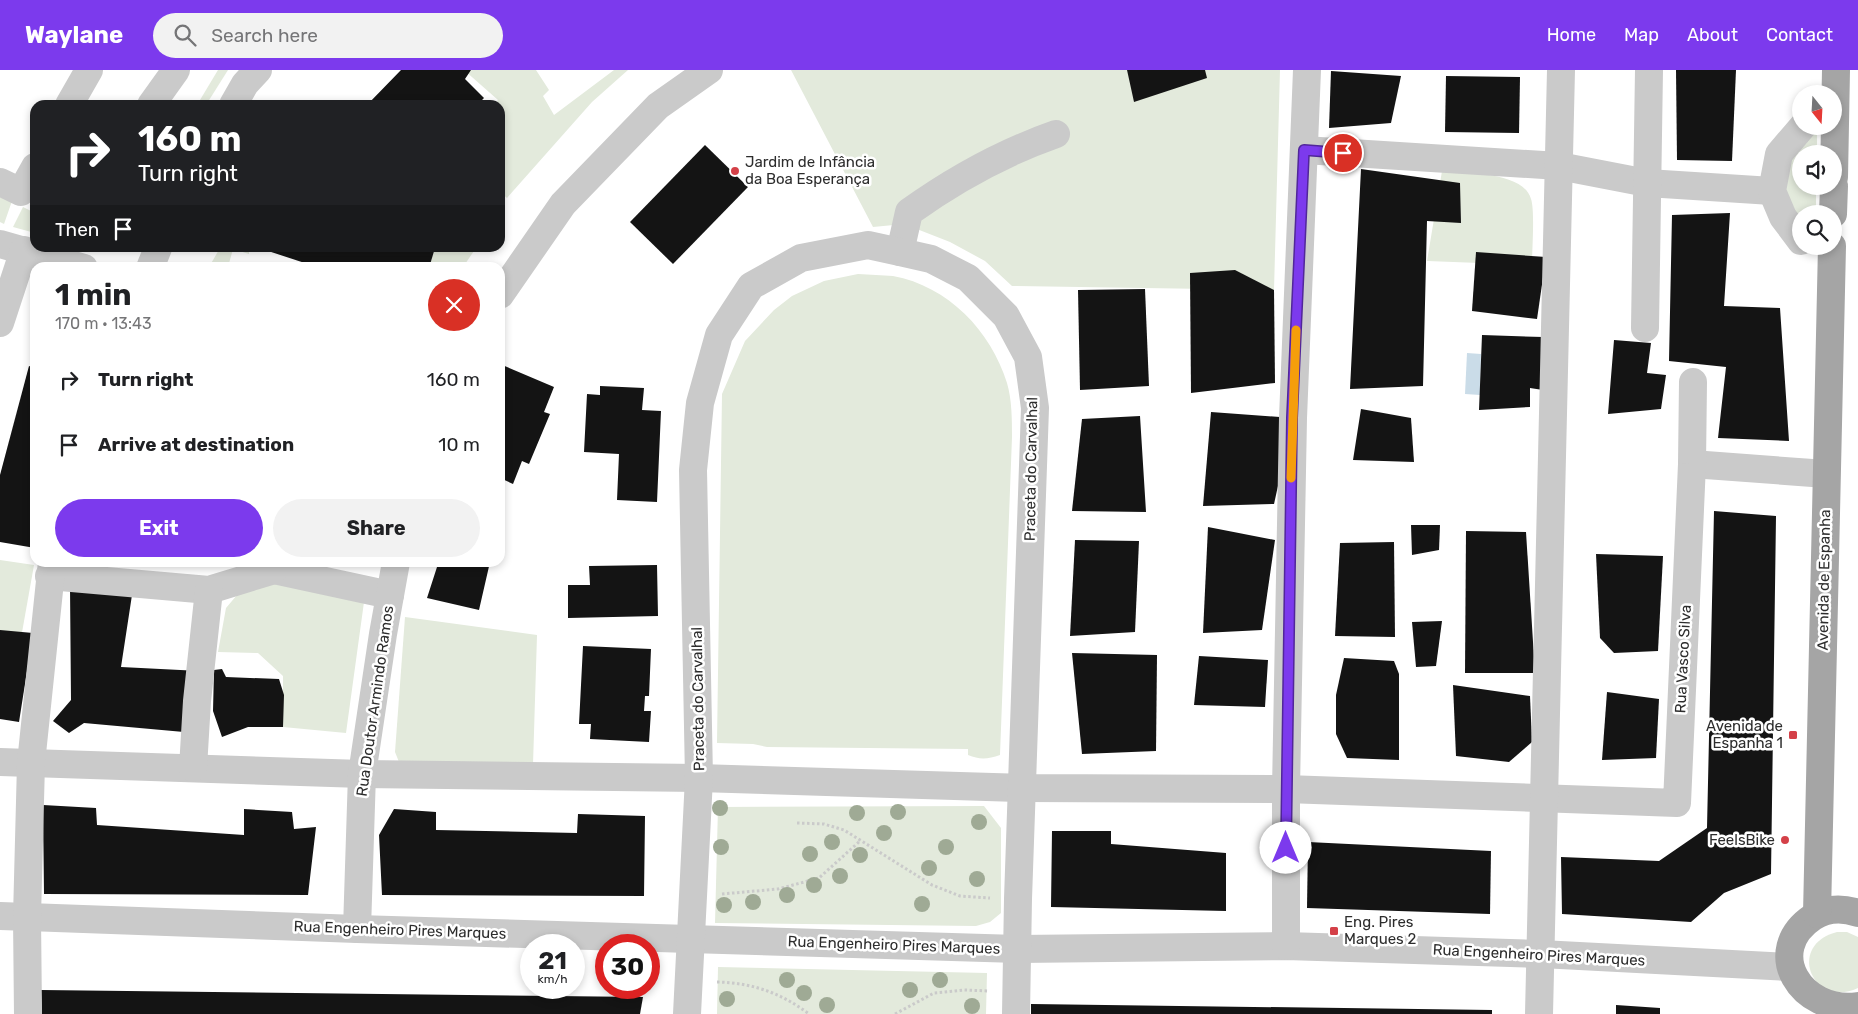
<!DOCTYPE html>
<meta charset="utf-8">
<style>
:root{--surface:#fff;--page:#f2f2f2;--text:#202124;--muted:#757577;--accent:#7c3aed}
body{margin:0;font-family:Rubik,sans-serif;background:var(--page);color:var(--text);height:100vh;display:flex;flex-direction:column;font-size:19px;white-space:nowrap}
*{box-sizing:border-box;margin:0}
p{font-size:16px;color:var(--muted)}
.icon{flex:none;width:28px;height:28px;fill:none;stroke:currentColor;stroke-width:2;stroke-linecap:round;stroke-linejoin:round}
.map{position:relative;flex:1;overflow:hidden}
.panel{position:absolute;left:30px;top:192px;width:475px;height:305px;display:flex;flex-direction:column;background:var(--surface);border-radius:15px;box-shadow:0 2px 8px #0003}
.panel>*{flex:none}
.guide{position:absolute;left:30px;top:30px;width:475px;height:152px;border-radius:15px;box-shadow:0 2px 8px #0003;background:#202124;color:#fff;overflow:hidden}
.needle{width:32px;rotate:162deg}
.tools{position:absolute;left:1792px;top:15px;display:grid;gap:10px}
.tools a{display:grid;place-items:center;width:50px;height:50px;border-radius:50%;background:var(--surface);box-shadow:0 2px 8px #0003;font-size:25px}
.speed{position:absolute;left:520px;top:864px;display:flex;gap:10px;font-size:25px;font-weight:700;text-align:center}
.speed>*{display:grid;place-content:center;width:65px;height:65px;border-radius:50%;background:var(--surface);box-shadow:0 2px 8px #0003;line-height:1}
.speed small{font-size:12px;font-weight:400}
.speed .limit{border:8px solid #d22;background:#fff;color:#111}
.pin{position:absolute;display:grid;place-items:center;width:42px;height:42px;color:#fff;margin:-21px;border:2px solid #fff;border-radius:50%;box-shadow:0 1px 5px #0007}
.me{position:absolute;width:55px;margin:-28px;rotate:0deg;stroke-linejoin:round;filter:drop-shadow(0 0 4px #0008)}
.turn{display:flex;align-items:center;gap:18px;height:105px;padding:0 25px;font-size:22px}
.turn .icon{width:65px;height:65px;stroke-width:2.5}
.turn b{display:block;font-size:35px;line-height:42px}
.then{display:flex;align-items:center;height:48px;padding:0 25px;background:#0003;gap:10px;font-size:19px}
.round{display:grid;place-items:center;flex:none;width:52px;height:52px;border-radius:26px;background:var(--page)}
.headline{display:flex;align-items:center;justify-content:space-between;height:85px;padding:0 25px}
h1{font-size:30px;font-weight:700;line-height:38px}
.primary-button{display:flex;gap:10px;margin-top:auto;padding:10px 25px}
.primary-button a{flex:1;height:58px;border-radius:30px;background:var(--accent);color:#fff;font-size:20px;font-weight:700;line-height:58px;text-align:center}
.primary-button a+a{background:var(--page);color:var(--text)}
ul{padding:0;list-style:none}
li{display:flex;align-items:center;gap:15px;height:65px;padding:0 25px}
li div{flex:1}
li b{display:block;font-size:19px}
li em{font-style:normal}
header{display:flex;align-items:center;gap:30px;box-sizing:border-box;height:70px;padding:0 25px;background:var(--accent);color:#fff}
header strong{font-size:24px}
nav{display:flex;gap:28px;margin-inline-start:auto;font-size:18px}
.search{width:350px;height:45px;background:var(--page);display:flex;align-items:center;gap:12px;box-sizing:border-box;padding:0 18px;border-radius:28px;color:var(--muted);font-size:19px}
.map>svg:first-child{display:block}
.green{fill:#e3eadc}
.water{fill:#cadce8}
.building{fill:#141414}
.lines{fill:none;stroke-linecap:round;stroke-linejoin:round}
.path{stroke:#cacaca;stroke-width:3;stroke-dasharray:2.5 2.5;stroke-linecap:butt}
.minor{stroke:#cacaca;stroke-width:28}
.major{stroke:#a5a5a5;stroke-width:28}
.tree{fill:#9faa95}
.route-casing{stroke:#51269a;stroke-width:12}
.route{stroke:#7c3aed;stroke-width:9}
.slow{stroke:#f59e0b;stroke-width:9}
.poi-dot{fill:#d44048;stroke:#fff;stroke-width:2}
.labels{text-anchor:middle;stroke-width:5;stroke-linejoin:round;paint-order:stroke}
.poi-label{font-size:15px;fill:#2d2d2d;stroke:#fff;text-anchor:start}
.street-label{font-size:15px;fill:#2d2d2d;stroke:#fff}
</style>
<header>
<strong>Waylane</strong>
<div class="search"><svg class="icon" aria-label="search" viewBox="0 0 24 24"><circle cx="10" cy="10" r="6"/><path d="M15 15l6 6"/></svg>Search here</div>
<nav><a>Home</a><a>Map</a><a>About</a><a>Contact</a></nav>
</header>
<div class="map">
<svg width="1858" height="944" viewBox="0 0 1858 944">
<rect width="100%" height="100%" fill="#fff"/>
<g class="green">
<path d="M 218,0 L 228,0 L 206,35 L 197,35 Z"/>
<path d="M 464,0 L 536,0 L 549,20 L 543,26 L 554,45 L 614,0 L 628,0 L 592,32 L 507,128 L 500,122 L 500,35 L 493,35 L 498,30 Z"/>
<path d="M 791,0 L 1280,0 L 1274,220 L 1012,216 L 985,191 L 950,172 L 904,154 L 873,157 Z"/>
<path d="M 1817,56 L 1817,84 L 1801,84 L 1801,116 L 1816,116 L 1816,144 L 1801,144 L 1801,155 C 1797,146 1789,136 1787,127 C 1778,99 1798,74 1817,56 Z"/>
<path d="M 1442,101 C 1466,104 1523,101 1531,129 C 1535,140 1532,181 1532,195 L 1427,191 Z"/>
<path d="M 0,126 L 12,131 L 4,154 L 0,152 Z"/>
<path d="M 23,137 L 35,143 L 35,163 L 13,157 Z"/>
<path d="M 220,178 L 249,178 L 249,184 L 233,179 L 228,197 L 209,197 Z"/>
<path d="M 435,178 L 476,178 L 463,197 L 429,198 Z"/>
<path d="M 858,204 C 870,205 882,205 893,206 C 948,216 991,261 1007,313 C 1012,330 1012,350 1012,367 L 1000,685 C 988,689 980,690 968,685 L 968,679 L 767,677 L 753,674 L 717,673 L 722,324 L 745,271 L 774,240 L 792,226 L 824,211 Z"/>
<path d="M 0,490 L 34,495 L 21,568 L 0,566 Z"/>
<path d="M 271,513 L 364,532 L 346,663 L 283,657 L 283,606 L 258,583 L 218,582 L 226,538 L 237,525 Z"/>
<path d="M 405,547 L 537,565 L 533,695 L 399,692 L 395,682 Z"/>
<path d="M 984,736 L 1001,758 L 1001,843 L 990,852 L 976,856 L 715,853 L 718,737 Z"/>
<path d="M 1837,862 L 1847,862 L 1858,867 L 1858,918 C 1812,939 1786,875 1837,862 Z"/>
<path d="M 718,897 L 987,903 L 986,944 L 717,944 Z"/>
</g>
<path class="water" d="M 1467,283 L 1481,284 L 1480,325 L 1465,324 Z"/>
<g class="building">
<path d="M 401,0 L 471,0 L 465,9 L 484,28 L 477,35 L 367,35 Z"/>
<path d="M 1127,0 L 1205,0 L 1207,8 L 1134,32 Z"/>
<path d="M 1676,0 L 1736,0 L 1732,91 L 1677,90 Z"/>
<path d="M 1331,1 L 1401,6 L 1391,53 L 1329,58 Z"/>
<path d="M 1446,6 L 1520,7 L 1519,63 L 1445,62 Z"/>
<path d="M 705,75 L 748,117 L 673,194 L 630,152 Z"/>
<path d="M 1361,99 L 1460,113 L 1461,153 L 1427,151 L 1423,316 L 1350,319 Z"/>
<path d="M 1730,143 L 1724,236 L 1780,238 L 1789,371 L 1718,368 L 1726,297 L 1669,291 L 1672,145 Z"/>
<path d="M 259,178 L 435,178 L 429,198 L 320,198 Z"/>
<path d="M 1476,182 L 1546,187 L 1537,249 L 1472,241 Z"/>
<path d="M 1235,200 L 1274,220 L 1275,313 L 1191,323 L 1190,203 Z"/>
<path d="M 1145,219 L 1149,316 L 1080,320 L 1078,220 Z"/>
<path d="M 1482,265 L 1543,267 L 1543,320 L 1530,318 L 1530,337 L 1479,340 Z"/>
<path d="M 1614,270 L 1651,273 L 1647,303 L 1666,305 L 1661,339 L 1608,344 Z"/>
<path d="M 500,294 L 554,317 L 544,342 L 550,344 L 529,394 L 522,391 L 513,414 L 500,408 Z"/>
<path d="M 29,296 L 35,298 L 35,478 L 0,472 L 0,405 Z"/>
<path d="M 600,316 L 644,318 L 642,340 L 661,341 L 657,432 L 617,430 L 619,384 L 584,382 L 587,324 L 600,325 Z"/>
<path d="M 1361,339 L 1411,348 L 1414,392 L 1353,390 Z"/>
<path d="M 1211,342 L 1293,348 L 1274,434 L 1203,436 Z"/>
<path d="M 1140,346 L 1146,442 L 1072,441 L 1082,349 Z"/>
<path d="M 1714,441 L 1776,446 L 1771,804 L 1724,823 L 1691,852 L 1562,844 L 1561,787 L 1659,791 L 1707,758 Z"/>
<path d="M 1411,455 L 1440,455 L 1439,480 L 1412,485 Z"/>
<path d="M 1208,457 L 1275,470 L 1262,560 L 1203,563 Z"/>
<path d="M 1466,461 L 1526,462 L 1535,603 L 1465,603 Z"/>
<path d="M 1075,470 L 1139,471 L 1135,562 L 1070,566 Z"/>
<path d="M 1394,472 L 1395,567 L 1335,566 L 1340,473 Z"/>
<path d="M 1596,484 L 1663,486 L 1658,581 L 1614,583 L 1600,568 Z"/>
<path d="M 431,492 L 490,492 L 479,540 L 427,528 L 437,497 L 430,496 Z"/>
<path d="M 657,495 L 658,546 L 568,548 L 568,515 L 590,515 L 589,496 Z"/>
<path d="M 70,516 L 132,525 L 121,597 L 200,601 L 195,663 L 84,653 L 69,663 L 53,651 L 71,630 Z"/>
<path d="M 1442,551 L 1436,596 L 1416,597 L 1412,552 Z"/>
<path d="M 0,560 L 33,563 L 19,652 L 0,649 Z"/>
<path d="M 583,576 L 651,579 L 649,626 L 645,626 L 644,641 L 651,641 L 649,672 L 590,669 L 591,654 L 579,654 Z"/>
<path d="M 1072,583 L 1157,585 L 1156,681 L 1082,684 Z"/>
<path d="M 1199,586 L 1268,590 L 1265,637 L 1194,635 Z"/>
<path d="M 1344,588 L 1394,591 L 1399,604 L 1399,690 L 1347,688 L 1336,664 L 1336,625 Z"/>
<path d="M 222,599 L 226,607 L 279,609 L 284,625 L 283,657 L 248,657 L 222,667 L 213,641 L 214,600 Z"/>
<path d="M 1453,615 L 1530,626 L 1532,672 L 1509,692 L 1456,686 Z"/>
<path d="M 1607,622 L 1659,629 L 1656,688 L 1602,690 Z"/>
<path d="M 43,735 L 96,738 L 97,755 L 244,765 L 244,739 L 292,742 L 294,759 L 316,757 L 308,825 L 44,824 Z"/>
<path d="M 394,739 L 436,742 L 436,760 L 577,763 L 578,744 L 645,746 L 644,826 L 382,825 L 379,765 Z"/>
<path d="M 1052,761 L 1111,761 L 1111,774 L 1226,783 L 1226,841 L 1051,837 Z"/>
<path d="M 1308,772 L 1491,781 L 1490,844 L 1307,838 Z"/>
<path d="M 41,920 L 643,927 L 640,944 L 42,944 Z"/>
<path d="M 1031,934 L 1492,940 L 1492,944 L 1031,944 Z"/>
<path d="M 1616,935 L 1660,938 L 1660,944 L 1616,944 Z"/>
</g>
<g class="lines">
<g class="path">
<path d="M 797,753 L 824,754 L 844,760 L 932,815 L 960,826 L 990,828"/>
<path d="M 722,824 L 778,819 L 819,808 L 860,771"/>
<path d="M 717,912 C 753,913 781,923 809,944"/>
<path d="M 895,944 L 934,923 L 964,920 L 989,921"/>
</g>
<g class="minor">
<path d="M 69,35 L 89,0"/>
<path d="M 151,35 L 176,0"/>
<path d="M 233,35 L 245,14 L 258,0"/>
<path d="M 1304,80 L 1559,96 L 1647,113 L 1772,121"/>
<path d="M 0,112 L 21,122 L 35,97"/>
<path d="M 1801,171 L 1783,147 L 1772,121 L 1779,84 L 1803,56"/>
<path d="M 0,174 L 84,198"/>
<path d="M 900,182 L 909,142 C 955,109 1002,83 1056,64"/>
<path d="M 150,198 L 158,178"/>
<path d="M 500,225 L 563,134 L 658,36 L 709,0"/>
<path d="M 0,253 L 24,180"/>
<path d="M 1645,258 L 1649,0"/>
<path d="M 1692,394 L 1826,404"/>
<path d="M 265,492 L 274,500 L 390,525"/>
<path d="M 49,506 L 209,520 L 274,500"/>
<path d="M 0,692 L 362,704 L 699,708 L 1022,718 L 1286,719 L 1677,733 L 1692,394 L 1693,312"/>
<path d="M 193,698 L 197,631 L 209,520"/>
<path d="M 0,846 L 357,859 L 1018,879 L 1286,876 L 1541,884 L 1789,897"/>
<path d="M 357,859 L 362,704 L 383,564 L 396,492"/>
<path d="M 1286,876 L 1286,719 L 1293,348 L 1307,0"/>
<path d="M 28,944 L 27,847 L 31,693 L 52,492"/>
<path d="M 687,944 L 699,708 L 693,400 L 700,333 L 719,265 L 751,216 L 801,188 L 868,175 L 900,182 L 931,189 L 968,208 L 1006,246 L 1028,287 L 1035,338 L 1018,829 L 1016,944"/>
<path d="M 1539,944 L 1561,0"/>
</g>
<g class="major">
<path d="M 1834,107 L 1836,0"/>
<path d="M 1833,144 L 1834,116"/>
<path d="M 1858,843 C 1843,838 1827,838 1813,847 C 1762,881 1801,944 1858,936"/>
<path d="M 1817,844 L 1832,176"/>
</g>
</g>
<g class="tree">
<circle cx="720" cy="738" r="8"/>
<circle cx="898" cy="742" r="8"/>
<circle cx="857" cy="743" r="8"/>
<circle cx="979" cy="752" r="8"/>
<circle cx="884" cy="763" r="8"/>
<circle cx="832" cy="772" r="8"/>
<circle cx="721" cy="777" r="8"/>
<circle cx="946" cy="777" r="8"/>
<circle cx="810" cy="784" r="8"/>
<circle cx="860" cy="785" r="8"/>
<circle cx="929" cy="798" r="8"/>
<circle cx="840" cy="806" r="8"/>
<circle cx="977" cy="809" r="8"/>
<circle cx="814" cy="815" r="8"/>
<circle cx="787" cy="825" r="8"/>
<circle cx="753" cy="832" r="8"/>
<circle cx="922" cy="834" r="8"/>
<circle cx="724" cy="835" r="8"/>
<circle cx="787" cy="910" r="8"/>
<circle cx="940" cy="910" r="8"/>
<circle cx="910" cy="920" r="8"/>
<circle cx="804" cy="923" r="8"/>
<circle cx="727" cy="929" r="8"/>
<circle cx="827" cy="935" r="8"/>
<circle cx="972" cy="936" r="8"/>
</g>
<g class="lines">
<defs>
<path id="route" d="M 1286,778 L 1292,348 L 1304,80 L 1343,83"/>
</defs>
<use href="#route" class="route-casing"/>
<use href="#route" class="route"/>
<path class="slow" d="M 1291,408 L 1296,260"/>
</g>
<g class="poi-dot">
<circle cx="735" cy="101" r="5"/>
<rect x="1788" y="660" width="10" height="10" rx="2.5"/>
<circle cx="1785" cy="770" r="5"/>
<rect x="1329" y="856" width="10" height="10" rx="2.5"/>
</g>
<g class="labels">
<g class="poi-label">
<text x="745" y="97">Jardim de Infância<tspan x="745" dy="17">da Boa Esperança</tspan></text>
<text x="1783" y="661" text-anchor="end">Avenida de<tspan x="1783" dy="17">Espanha 1</tspan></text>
<text x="1775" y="775" text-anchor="end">FeelsBike</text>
<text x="1344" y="857">Eng. Pires<tspan x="1344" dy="17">Marques 2</tspan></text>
</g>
<g class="street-label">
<text transform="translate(1031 399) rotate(-89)" y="5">Praceta do Carvalhal</text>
<text transform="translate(1824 510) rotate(-89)" y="5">Avenida de Espanha</text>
<text transform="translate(1683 589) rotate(-87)" y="5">Rua Vasco Silva</text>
<text transform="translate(698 629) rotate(-91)" y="5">Praceta do Carvalhal</text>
<text transform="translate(375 631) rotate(-82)" y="5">Rua Doutor Armindo Ramos</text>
<text transform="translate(400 860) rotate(2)" y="5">Rua Engenheiro Pires Marques</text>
<text transform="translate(894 875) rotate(2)" y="5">Rua Engenheiro Pires Marques</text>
<text transform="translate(1539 885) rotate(3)" y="5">Rua Engenheiro Pires Marques</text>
</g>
</g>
</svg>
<div class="tools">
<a><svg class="needle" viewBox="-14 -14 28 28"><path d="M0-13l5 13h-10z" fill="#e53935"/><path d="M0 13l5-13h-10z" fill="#757577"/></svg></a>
<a><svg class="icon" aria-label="sound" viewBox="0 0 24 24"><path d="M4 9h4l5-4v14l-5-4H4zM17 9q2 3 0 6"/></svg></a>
<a><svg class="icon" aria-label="search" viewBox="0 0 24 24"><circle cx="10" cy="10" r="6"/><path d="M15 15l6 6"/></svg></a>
</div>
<div class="speed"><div>21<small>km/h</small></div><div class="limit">30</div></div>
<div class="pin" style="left:1343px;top:83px;background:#d93025"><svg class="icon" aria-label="arrive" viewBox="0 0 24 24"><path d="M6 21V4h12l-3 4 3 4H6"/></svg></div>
<svg class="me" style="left:1286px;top:778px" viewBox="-20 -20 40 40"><circle r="19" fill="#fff"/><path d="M0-13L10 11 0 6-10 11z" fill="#7c3aed"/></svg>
<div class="guide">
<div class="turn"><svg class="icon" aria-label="right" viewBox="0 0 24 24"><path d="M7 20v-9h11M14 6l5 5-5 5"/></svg><div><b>160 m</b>Turn right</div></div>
<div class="then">Then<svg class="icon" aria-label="arrive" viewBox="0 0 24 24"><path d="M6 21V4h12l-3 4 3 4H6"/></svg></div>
</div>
<section class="panel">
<div class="headline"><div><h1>1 min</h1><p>170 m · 13:43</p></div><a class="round" style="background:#d93025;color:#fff"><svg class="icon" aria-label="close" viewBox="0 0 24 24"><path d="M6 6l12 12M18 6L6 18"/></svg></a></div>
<ul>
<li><svg class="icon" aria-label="right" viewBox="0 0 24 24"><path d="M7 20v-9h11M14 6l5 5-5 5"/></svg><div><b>Turn right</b></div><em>160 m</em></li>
<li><svg class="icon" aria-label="arrive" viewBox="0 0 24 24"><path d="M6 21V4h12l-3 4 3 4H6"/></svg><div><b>Arrive at destination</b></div><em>10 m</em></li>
</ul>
<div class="primary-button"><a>Exit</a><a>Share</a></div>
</section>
</div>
